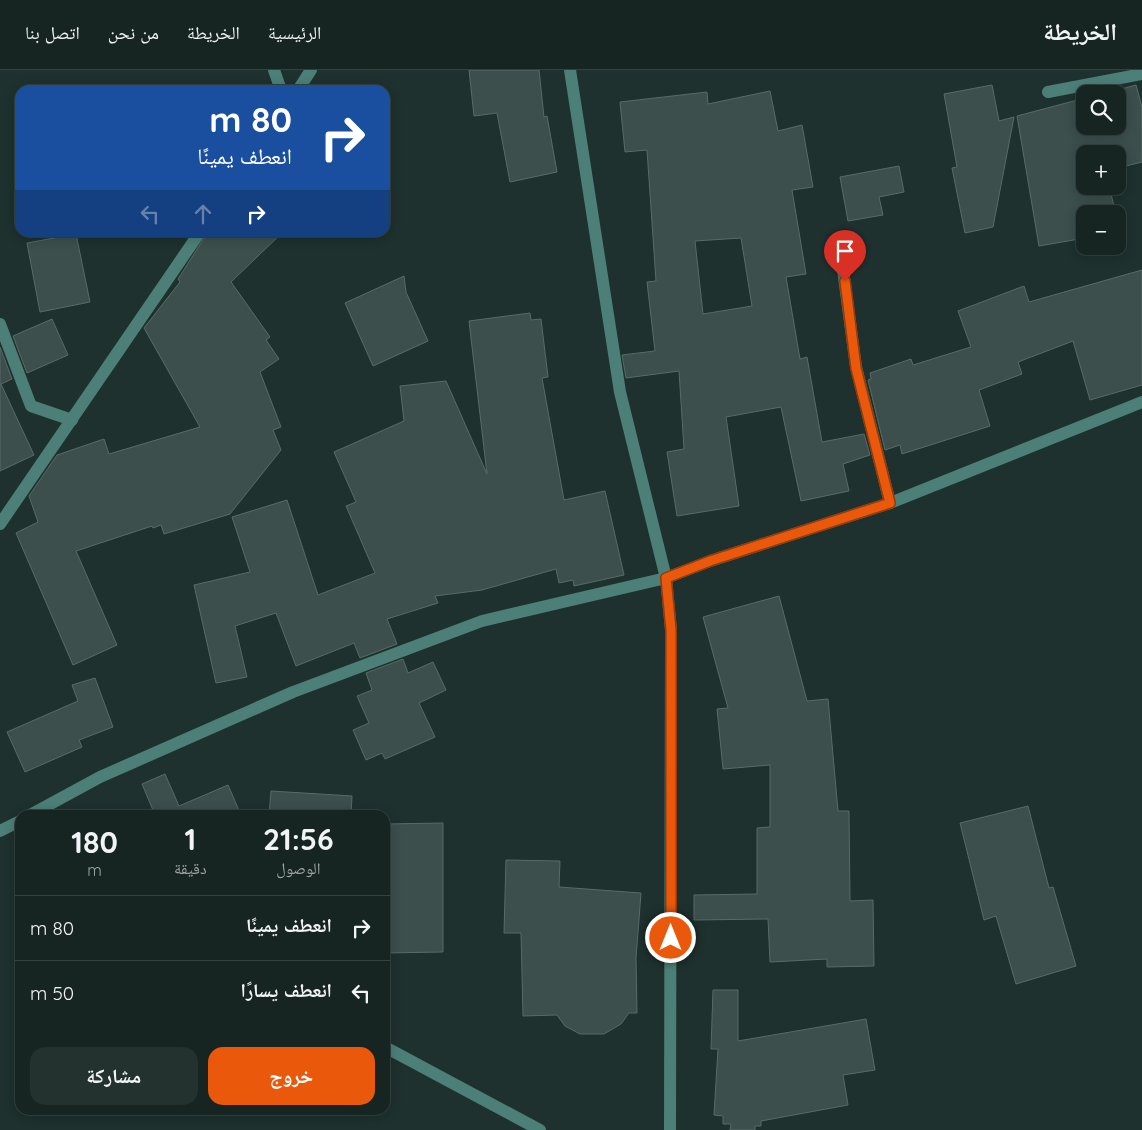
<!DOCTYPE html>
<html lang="ar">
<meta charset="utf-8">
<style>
:root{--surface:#162522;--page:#23312f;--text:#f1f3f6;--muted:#9ea5a5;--line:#354240;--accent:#ea580c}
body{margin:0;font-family:Quicksand,"Noto Naskh Arabic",sans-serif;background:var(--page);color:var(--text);direction:rtl;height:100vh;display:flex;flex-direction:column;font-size:19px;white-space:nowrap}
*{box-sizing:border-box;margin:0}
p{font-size:16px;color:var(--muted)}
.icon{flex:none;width:28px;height:28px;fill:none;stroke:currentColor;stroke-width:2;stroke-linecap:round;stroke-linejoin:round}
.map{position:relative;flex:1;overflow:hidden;direction:ltr}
.panel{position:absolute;left:15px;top:740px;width:375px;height:305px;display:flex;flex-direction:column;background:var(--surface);border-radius:15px;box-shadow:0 2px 12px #0003,0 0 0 1px var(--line);direction:rtl}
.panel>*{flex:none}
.banner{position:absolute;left:15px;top:15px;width:375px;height:152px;border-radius:15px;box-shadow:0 2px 12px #0003,0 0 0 1px var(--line);direction:rtl;background:#1a4fa0;color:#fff;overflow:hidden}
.fabs{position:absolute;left:1076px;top:15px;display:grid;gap:10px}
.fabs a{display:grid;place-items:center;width:50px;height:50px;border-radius:10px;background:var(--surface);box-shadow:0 2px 12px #0003,0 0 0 1px var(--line);font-size:25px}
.pin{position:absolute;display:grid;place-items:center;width:42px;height:42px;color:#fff;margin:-51px -21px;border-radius:50% 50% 50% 0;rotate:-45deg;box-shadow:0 0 5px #0007}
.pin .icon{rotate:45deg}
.me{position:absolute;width:55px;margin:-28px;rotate:0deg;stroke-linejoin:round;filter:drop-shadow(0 0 4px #0008)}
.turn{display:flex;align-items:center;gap:18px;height:105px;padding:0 15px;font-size:22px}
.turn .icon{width:65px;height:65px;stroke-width:2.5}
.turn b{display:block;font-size:35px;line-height:42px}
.lanes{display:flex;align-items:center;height:48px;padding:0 15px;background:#0003;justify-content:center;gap:25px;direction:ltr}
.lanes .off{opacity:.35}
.eta{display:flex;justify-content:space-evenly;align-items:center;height:85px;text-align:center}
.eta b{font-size:30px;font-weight:700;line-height:35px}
.cta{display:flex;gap:10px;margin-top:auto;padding:10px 15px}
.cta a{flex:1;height:58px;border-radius:15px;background:var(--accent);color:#fff;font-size:20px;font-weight:700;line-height:58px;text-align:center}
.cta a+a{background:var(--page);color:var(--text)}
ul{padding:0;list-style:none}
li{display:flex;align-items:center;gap:15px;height:65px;padding:0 15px;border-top:1px solid var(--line)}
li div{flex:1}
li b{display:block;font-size:19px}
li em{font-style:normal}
header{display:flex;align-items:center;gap:30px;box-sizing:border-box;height:70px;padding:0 25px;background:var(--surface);border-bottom:1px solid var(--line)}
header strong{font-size:24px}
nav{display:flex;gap:28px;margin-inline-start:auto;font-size:18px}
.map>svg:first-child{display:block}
.building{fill:#3c4f4c;stroke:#576b67;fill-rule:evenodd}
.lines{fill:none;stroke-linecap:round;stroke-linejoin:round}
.minor{stroke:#4b7f77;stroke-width:12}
.route-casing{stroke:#983908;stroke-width:12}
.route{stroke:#ea580c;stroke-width:9}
</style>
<header>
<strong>الخريطة</strong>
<nav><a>الرئيسية</a><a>الخريطة</a><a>من نحن</a><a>اتصل بنا</a></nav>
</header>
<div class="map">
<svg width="1142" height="1060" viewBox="0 0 1142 1060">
<rect width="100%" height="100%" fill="#1e312e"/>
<g class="building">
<path d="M 469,0 L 539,0 L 544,47 L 547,46 L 557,102 L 510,112 L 497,43 L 474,46 Z"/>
<path d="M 992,15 L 999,51 L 1014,47 L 993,157 L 965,163 L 952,98 L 957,97 L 944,24 Z"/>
<path d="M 1136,15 L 1142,37 L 1142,92 L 1118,98 L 1118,84 L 1085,84 L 1085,116 L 1109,116 L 1116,144 L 1085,144 L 1085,168 L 1039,176 L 1017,46 L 1085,28 L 1085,56 L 1118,56 L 1118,24 L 1103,24 Z"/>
<path d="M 770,21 L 778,61 L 802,55 L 813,117 L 792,120 L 806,204 L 786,207 L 800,289 L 807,287 L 822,372 L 864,364 L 870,385 L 843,394 L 849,421 L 801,431 L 781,337 L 726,347 L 739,436 L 677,446 L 667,382 L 684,379 L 679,301 L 626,308 L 622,285 L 655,281 L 647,212 L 656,211 L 647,80 L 625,82 L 620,32 L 707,22 L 708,34 ZM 741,168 L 752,236 L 703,244 L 695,171 Z"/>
<path d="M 899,96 L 904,122 L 879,127 L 883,145 L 848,151 L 840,107 Z"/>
<path d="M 208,162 L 283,162 L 231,212 L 270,267 L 266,270 L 279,289 L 260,302 L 281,357 L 273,360 L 281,380 L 230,444 L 164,464 L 161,455 L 153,458 L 152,456 L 76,481 L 117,575 L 73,595 L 16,463 L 38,452 L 29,426 L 57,385 L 104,369 L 109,384 L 200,357 L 144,258 L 180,212 L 178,209 Z"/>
<path d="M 76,164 L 90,232 L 40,242 L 27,173 Z"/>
<path d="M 1142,200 L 1142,315 L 1090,330 L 1073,271 L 1018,292 L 1022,304 L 979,320 L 990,356 L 902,384 L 900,375 L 885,380 L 868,310 L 871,309 L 870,303 L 911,289 L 913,295 L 971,277 L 958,241 L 1024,216 L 1029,232 Z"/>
<path d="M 404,206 L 406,222 L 428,271 L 373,296 L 345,233 Z"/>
<path d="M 530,243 L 531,250 L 541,249 L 548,307 L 542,308 L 564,430 L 605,421 L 624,505 L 574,516 L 573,510 L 559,513 L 556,499 L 482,520 L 435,526 L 438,533 L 387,549 L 397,574 L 360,588 L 354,573 L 296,596 L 276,543 L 235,556 L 247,607 L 216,613 L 194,515 L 250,502 L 232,447 L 287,430 L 318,525 L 375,503 L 346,436 L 356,432 L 334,382 L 404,351 L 400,316 L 446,311 L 487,404 L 469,251 Z"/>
<path d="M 52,249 L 68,285 L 27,303 L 13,266 Z"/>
<path d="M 0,277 L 12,309 L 1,314 L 34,385 L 0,401 Z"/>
<path d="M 779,526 L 807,631 L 828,629 L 838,741 L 849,741 L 850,831 L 873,830 L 874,896 L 827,897 L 827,889 L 770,892 L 768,849 L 694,850 L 694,825 L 757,824 L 757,758 L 770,757 L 770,695 L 723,699 L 717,639 L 728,638 L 703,547 Z"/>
<path d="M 403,589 L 408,603 L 433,592 L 446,620 L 419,633 L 435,667 L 385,689 L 382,683 L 366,690 L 353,660 L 369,653 L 357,626 L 372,620 L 366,603 Z"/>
<path d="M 95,608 L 113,657 L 79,670 L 82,677 L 25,702 L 7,662 L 78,631 L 72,615 Z"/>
<path d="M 165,704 L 179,736 L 228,715 L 241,745 L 155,745 L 142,714 Z"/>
<path d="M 271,721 L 352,726 L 351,745 L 269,745 Z"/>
<path d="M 1028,736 L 1049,818 L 1053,817 L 1076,896 L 1016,914 L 996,846 L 984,850 L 960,753 Z"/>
<path d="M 443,753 L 443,882 L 385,883 L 385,754 Z"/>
<path d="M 506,790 L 560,791 L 559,817 L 641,823 L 636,888 L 637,943 L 629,943 L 621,954 L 604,964 L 580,964 L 565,956 L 557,945 L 523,946 L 521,863 L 504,863 Z"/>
<path d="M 713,920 L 738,920 L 738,971 L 866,949 L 875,1000 L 843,1005 L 848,1035 L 761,1051 L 761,1056 L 755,1056 L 755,1060 L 730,1060 L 731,1054 L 723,1054 L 723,1046 L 714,1045 L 718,979 L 711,979 Z"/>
</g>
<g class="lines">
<g class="minor">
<path d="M 274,0 L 281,20"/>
<path d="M 570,0 L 620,322 L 666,508 L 671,560 L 670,1060"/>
<path d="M 298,20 L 311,0"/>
<path d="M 1048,22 L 1142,4"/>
<path d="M 840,177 L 856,297 L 890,433"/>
<path d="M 0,254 L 31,336 L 72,350"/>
<path d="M 0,454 L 200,162"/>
<path d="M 30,745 L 100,707 L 293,622 L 482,551 L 666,508 L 710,491 L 890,433 L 1142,332"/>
<path d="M 0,761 L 20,751"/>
<path d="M 385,977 L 540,1060"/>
</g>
</g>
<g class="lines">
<defs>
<path id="route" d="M 671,868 L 671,560 L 666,508 L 710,491 L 890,433 L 856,298 L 845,211"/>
</defs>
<use href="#route" class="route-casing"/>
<use href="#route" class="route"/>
</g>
</svg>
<div class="fabs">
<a><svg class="icon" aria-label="search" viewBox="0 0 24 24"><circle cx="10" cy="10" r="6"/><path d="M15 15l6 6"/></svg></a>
<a>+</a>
<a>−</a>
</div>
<div class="pin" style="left:845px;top:211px;background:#d93025"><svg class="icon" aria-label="arrive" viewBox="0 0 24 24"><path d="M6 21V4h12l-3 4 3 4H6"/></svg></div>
<svg class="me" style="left:671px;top:868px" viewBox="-20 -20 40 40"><circle r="17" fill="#ea580c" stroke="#fff" stroke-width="3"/><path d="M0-11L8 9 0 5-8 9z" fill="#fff"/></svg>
<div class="banner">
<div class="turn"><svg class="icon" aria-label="right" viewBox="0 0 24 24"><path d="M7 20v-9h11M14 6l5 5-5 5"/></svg><div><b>80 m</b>انعطف يمينًا</div></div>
<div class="lanes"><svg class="icon off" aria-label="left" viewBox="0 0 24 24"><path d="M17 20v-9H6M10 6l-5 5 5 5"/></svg><svg class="icon off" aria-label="ahead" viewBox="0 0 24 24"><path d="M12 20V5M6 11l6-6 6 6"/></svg><svg class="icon" aria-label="right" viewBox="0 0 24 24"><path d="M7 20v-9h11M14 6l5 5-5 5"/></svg></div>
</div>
<section class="panel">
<div class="eta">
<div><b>21:56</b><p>الوصول</p></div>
<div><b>1</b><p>دقيقة</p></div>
<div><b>180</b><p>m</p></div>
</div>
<ul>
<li><svg class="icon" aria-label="right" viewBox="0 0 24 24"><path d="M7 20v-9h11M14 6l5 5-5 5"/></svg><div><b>انعطف يمينًا</b></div><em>80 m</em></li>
<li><svg class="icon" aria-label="left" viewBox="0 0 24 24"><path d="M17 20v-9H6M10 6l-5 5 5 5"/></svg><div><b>انعطف يسارًا</b></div><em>50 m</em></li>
</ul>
<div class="cta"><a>خروج</a><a>مشاركة</a></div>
</section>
</div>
